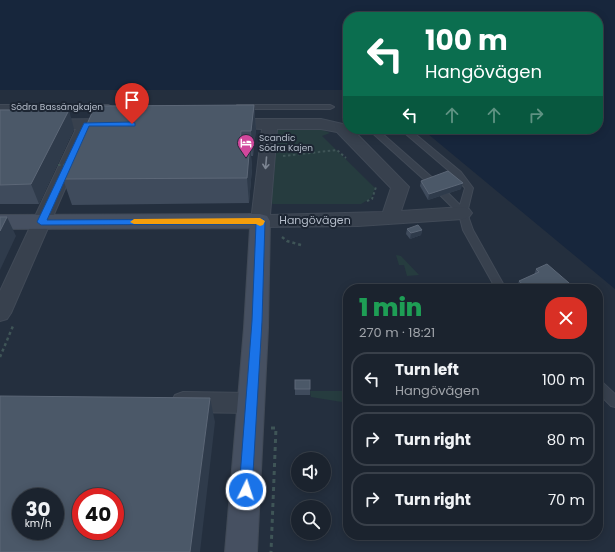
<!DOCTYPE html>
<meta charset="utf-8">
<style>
:root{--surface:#1b232e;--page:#242b36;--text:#f1f3f6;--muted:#a0a4aa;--line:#39404a}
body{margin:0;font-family:Poppins,sans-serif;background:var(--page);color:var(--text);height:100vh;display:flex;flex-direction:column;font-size:15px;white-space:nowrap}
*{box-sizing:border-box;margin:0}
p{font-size:13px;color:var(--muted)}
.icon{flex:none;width:22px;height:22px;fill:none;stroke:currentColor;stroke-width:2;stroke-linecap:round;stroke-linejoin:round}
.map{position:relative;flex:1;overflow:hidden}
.side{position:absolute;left:343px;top:284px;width:260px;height:256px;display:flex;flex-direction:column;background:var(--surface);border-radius:16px;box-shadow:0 2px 10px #0003,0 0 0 1px var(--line)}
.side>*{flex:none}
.banner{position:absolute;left:343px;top:12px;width:260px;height:122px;border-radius:16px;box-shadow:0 2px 10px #0003,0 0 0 1px var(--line);background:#0b6e4f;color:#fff;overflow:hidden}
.fabs{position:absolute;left:291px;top:452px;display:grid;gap:8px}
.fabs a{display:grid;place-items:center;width:40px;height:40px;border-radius:50%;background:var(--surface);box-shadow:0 2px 10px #0003,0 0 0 1px var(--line);font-size:20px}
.speed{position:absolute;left:12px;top:488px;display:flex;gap:8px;font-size:20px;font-weight:700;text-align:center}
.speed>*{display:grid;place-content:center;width:52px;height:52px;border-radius:50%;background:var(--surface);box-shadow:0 2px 10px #0003,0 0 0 1px var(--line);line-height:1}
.speed small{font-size:10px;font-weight:400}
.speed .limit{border:6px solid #d22;background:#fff;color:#111}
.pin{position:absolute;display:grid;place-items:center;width:34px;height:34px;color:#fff;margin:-41px -17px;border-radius:50% 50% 50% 0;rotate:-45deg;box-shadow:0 0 4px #0007}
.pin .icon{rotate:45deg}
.me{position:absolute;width:44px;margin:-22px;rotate:4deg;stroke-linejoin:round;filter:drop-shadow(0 0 3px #0008)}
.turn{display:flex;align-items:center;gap:14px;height:84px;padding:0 16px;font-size:18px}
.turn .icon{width:52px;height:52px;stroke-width:2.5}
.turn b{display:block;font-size:28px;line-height:34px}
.lanes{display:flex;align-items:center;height:38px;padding:0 16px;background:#0003;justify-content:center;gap:20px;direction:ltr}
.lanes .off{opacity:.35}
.round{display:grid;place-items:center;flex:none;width:42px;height:42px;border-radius:16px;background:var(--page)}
.head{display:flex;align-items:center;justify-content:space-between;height:68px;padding:0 16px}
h1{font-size:24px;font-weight:800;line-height:30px;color:#1e9e55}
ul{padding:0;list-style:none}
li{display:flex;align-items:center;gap:12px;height:54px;margin:0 8px 6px;padding:0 8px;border:2px solid var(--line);border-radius:16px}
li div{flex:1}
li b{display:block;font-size:15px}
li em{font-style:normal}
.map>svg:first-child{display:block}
.green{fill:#263c3f}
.water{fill:#17263c}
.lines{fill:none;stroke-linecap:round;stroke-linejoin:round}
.lane-casing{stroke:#414a57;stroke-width:2}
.street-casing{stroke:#414a57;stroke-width:2}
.secondary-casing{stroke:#414a57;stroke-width:2}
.path-far2{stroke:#3f5557;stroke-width:2;stroke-dasharray:2.5 2.5;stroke-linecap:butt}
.path-far1{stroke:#3f5557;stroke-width:2.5;stroke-dasharray:3 3;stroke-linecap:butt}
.path{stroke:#3f5557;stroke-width:3;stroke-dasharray:4 4;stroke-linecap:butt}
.lane{fill:#38414e;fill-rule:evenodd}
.street{fill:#38414e;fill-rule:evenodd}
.secondary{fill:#465061;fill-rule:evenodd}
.path-bridge{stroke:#3f5557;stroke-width:2;stroke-dasharray:2.5 2.5;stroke-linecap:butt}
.wall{fill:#3f4b5c}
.shaded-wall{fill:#2f3b4b}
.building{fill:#4b5868;stroke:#5c6777;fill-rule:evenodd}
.oneway{stroke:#7c8592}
.route{fill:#1a73e8;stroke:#114b97}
.slow{fill:#f59e0b}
.labels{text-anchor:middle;stroke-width:4;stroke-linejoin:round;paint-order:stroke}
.far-street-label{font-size:9px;fill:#b4bcc9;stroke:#1d2633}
.far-poi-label{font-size:9px;fill:#b4bcc9;stroke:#1d2633;text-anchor:start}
.street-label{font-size:11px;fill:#b4bcc9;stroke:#1d2633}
</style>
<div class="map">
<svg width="615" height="552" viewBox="0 0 615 552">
<rect width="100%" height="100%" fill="#242f3e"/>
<g class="green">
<path d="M 301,127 L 321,129 L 330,133 L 322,136 L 375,188 L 371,198 L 361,204 L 273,204 L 269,201 L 275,130 Z"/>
<path d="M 396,255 L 401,256 L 419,275 L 407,276 L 404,265 L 399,265 Z"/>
<path d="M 310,391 L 348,391 L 348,403 L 311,397 Z"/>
</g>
<path class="water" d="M 0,0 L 615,0 L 615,289 L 422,129 L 598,129 L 598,17 L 348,17 L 348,90 L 0,90 Z"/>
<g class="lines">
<defs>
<g id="lane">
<path d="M 0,105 L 108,105 L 112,107 L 108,109 L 0,109 Z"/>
<path d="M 237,105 L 330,105 L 334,107 L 330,109 L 237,109 Z"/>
<path d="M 368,129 L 377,129 L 435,180 L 460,205 L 465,188 L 455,176 L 400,129 L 409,129 L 461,172 L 473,188 L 467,213 L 473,230 L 506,289 L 496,289 L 463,230 L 459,214 L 429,184 Z"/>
<path d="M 598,381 L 602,382 L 615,394 L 615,407 L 611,406 L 598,393 Z"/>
</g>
<g id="street">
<path d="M 114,119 L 119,121 L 122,124 L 119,127 L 91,129 L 11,313 L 7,319 L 0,321 L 0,291 L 76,129 L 0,130 L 0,120 Z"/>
<path d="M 228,119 L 321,119 L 347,125 L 348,129 L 352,129 L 409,187 L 401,211 L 463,207 L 469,209 L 472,213 L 469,217 L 463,219 L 358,226 L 260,227 L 254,225 L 251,221 L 262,129 L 223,127 L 220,124 L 223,121 ZM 277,129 L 321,129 L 337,132 L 391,188 L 383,212 L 270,215 Z"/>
<path d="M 183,392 L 251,393 L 260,396 L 263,403 L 260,410 L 251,413 L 183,412 L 175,409 L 171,402 L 175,395 Z"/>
</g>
<path id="secondary" d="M 260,214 L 267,216 L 270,221 L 268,328 L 257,552 L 225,552 L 244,328 L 250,228 L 0,229 L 0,215 Z"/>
</defs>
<use href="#lane" class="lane-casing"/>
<use href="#street" class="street-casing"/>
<use href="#secondary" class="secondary-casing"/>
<g class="path-far2">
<path d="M 283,156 L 337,150 L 346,158"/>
<path d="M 367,201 L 372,199 L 376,187"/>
</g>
<g class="path-far1">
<path d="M 282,237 L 287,241 L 301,245"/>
<path d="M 0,357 L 13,326"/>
</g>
<path class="path" d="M 271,428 L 276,428 L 271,552"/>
<use href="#lane" class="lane"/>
<use href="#street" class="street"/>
<use href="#secondary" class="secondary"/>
<path class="path-bridge" d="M 58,165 L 71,165"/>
</g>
<g class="wall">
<path d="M 254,105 L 256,129 L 253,156 L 251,156 L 252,168 L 249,203 L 72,205 L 63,179 Z"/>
<path d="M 0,110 L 74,129 L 39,204 L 0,204 Z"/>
<path d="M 421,181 L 461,189 L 428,200 L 420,186 Z"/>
<path d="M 407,229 L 422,230 L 421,235 L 410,239 L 406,234 Z"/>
<path d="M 536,269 L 576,289 L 516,289 L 519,281 L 534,275 Z"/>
<path d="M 310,380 L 310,395 L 295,395 L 295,389 Z"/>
</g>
<g class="shaded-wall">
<path d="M 254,105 L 256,129 L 253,156 L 251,131 Z"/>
<path d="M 69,110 L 74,129 L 39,204 L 31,184 Z"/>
<path d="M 241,131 L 243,156 L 240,143 Z"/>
<path d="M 250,143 L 252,168 L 249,203 L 247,178 Z"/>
<path d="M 463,183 L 461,189 L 428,200 L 429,194 Z"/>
<path d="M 7,217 L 16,236 L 0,270 L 0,231 Z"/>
<path d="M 422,230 L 421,235 L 410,239 L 411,233 Z"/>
<path d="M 210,398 L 215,422 L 200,552 L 190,552 Z"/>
</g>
<g class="building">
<path d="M 254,105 L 251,131 L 241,131 L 240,143 L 250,143 L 247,178 L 63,179 L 95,106 Z"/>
<path d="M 0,110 L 69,110 L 31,184 L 0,185 Z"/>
<path d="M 448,171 L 463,183 L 429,194 L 421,181 Z"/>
<path d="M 0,217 L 7,217 L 0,231 Z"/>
<path d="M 418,225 L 422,230 L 411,233 L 407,229 Z"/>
<path d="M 547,264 L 576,289 L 528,289 L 519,281 L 539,272 L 536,269 Z"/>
<rect x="295" y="380" width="15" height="9"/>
<path d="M 0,396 L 210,398 L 190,552 L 0,552 ZM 21,497 L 55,497 L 55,531 L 21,531 ZM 81,497 L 115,497 L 115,531 L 81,531 Z"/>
</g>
<defs><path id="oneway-shaft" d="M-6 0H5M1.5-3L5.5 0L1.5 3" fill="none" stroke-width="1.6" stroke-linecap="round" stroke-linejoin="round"/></defs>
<use class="oneway" href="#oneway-shaft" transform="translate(266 163) rotate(95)"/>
<path class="route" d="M 132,122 L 135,123 L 135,126 L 89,126 L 47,220 L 263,219 L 265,221 L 262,321 L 252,490 L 250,494 L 246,496 L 241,494 L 239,490 L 252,321 L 256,224 L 41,225 L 37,222 L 84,123 Z"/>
<path class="slow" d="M 260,218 L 265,221 L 263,225 L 260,226 L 256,224 L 134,224 L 130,222 L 134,219 Z"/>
<defs>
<symbol id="hotel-pin" viewBox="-11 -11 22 30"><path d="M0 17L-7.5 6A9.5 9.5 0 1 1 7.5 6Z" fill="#d1479c" stroke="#1d2633"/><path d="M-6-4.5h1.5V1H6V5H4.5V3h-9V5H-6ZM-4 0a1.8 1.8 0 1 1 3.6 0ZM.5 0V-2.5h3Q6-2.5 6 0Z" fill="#fff"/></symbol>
</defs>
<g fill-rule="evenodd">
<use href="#hotel-pin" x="236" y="133" width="20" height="27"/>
</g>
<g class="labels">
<g class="far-street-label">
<text x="57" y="110">Södra Bassängkajen</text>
</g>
<g class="far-poi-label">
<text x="259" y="141">Scandic<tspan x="259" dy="10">Södra Kajen</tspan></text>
</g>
<g class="street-label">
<text x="315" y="224">Hangövägen</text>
</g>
</g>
</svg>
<div class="fabs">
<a><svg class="icon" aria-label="sound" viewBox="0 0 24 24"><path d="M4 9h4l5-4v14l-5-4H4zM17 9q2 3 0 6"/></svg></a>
<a><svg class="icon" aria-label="search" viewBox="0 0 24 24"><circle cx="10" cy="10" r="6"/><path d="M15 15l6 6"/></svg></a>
</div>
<div class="speed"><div>30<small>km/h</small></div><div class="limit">40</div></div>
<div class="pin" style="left:132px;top:124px;background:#d93025"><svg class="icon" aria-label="arrive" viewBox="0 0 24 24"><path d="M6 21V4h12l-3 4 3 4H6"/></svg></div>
<svg class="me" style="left:246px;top:490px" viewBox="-20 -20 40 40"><circle r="17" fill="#1a73e8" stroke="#fff" stroke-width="3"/><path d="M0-11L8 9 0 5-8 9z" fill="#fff"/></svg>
<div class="banner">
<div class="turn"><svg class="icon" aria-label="left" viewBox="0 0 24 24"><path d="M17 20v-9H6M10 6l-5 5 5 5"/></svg><div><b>100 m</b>Hangövägen</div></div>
<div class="lanes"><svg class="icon" aria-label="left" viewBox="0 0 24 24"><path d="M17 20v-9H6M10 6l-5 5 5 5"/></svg><svg class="icon off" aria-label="ahead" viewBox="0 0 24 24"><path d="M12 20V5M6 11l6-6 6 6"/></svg><svg class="icon off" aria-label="ahead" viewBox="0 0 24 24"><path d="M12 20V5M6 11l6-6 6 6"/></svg><svg class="icon off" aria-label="right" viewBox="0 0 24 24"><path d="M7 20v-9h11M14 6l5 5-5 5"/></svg></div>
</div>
<section class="side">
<div class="head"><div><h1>1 min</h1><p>270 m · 18:21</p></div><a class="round" style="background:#d93025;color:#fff"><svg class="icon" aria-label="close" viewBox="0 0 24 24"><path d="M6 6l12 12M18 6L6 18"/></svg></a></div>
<ul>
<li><svg class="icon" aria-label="left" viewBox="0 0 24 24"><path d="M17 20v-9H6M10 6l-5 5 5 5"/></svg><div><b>Turn left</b><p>Hangövägen</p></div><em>100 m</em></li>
<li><svg class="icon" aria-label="right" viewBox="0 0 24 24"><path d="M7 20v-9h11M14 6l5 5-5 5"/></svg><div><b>Turn right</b></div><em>80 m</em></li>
<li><svg class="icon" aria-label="right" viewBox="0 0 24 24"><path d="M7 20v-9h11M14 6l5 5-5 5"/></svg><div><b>Turn right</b></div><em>70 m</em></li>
</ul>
</section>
</div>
